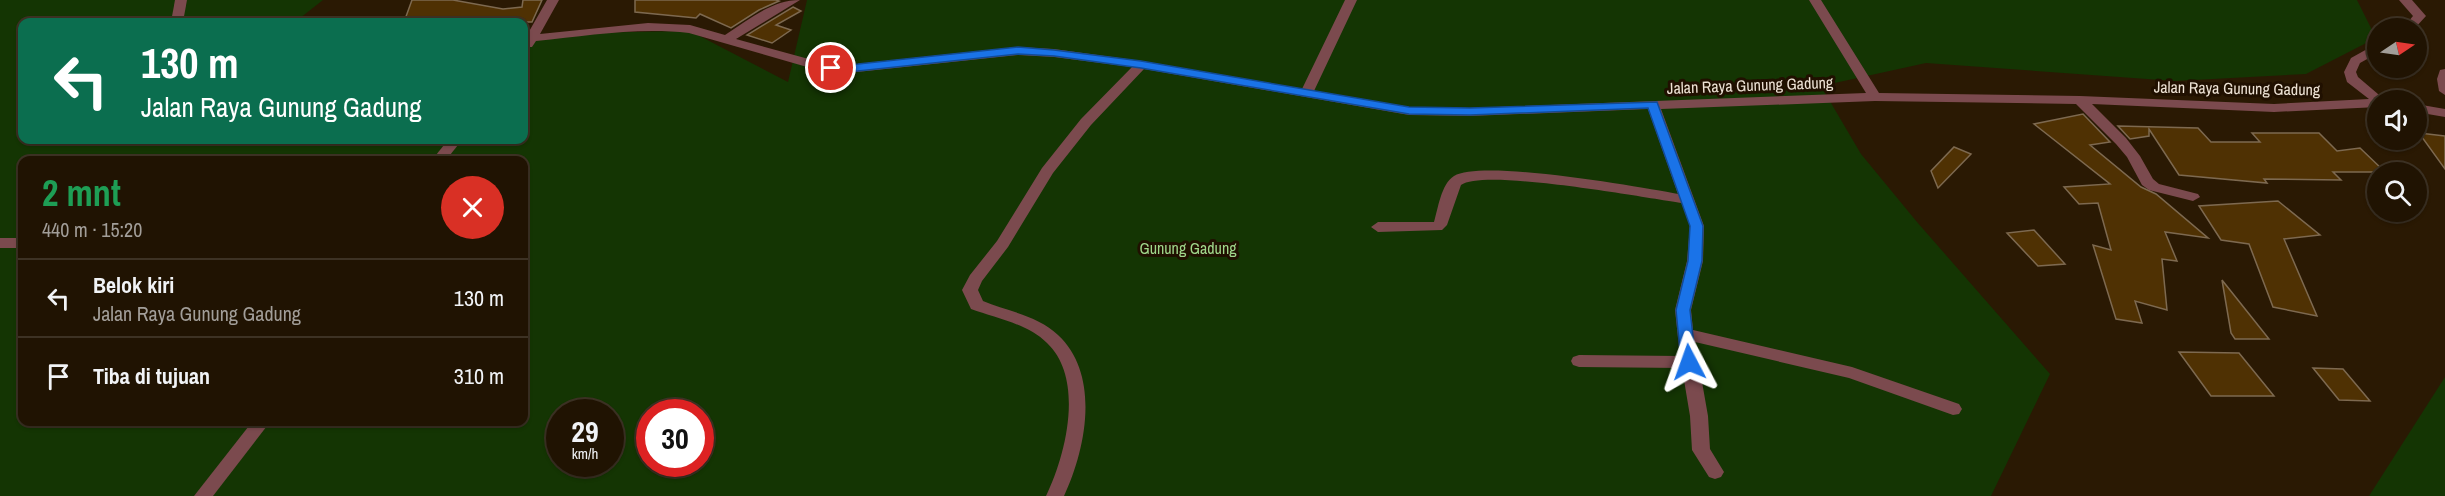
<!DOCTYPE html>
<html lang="id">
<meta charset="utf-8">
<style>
:root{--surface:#201302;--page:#281c0c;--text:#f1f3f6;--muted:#a29e99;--line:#3d3224}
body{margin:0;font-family:"Archivo Narrow",sans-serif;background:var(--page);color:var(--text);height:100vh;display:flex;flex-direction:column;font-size:22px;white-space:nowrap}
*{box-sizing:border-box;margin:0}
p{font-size:20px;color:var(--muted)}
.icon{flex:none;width:33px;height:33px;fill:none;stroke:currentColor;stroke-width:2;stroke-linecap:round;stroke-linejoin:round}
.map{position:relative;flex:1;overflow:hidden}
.drawer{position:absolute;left:18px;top:156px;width:510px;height:270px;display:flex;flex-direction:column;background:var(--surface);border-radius:12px;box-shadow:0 2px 4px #0004,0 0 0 2px var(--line)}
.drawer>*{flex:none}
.hud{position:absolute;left:18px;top:18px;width:510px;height:126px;border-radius:12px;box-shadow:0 2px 4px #0004,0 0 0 2px var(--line);background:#0b6e4f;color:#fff;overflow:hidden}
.needle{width:39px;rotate:77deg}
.fabs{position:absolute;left:2367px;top:18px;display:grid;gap:12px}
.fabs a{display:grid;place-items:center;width:60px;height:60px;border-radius:50%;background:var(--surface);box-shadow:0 2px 4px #0004,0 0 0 2px var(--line);font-size:30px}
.speed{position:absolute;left:546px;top:399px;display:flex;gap:12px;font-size:30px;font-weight:700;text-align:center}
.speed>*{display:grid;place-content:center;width:78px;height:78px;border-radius:50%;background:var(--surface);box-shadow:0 2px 4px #0004,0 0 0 2px var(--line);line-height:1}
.speed small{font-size:15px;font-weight:400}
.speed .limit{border:9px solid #d22;background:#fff;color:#111}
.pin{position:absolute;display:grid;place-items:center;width:51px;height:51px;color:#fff;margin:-26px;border:3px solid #fff;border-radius:50%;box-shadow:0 2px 6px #0007}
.me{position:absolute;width:66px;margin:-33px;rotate:356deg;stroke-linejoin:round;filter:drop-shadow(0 0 4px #0008)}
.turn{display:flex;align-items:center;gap:21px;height:126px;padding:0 24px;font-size:27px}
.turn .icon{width:78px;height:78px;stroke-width:2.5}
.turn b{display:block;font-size:42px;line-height:51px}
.round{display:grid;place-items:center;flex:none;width:63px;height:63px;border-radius:32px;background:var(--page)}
.summary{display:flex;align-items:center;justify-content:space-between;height:102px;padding:0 24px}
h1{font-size:36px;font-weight:700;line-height:45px;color:#1e9e55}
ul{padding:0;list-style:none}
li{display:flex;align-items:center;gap:18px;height:78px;padding:0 24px;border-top:2px solid var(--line)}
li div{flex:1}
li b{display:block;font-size:22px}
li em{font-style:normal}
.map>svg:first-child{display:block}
.green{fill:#143503;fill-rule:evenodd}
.building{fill:#4f3103;stroke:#7d6950;stroke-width:1.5}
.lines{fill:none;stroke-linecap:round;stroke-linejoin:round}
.minor{fill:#7b4a4e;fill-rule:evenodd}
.route{fill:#1a73e8;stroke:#114b97;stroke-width:1.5}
.labels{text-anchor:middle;stroke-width:6;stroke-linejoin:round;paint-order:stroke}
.street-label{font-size:16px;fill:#ede2d4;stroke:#201000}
.park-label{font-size:16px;fill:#a0d88b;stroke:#201000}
</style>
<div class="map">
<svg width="2445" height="496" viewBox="0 0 2445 496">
<rect width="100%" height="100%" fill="#2a1903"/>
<g class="green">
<path d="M 0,0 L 323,0 L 295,22 L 22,22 L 22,140 L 524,140 L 524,39 L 574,33 L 690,31 L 788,82 L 807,0 L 2357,0 L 2376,38 L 2306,74 L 2175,81 L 1926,63 L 1821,86 L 1861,154 L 1917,222 L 2050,374 L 1991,496 L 0,496 ZM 22,160 L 524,160 L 524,422 L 22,422 ZM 560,412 L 610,412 L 610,464 L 560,464 ZM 650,412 L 700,412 L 700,464 L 650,464 Z"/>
<path d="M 2445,377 L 2445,496 L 2369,496 Z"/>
</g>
<g class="building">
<path d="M 412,0 L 453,0 L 503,9 L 522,7 L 523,0 L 542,0 L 532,22 L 468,22 L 441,18 L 438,22 L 404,22 Z"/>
<path d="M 635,0 L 776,0 L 779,1 L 759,10 L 731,28 L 700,14 L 696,18 L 635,12 Z"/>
<path d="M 793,7 L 801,11 L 776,25 L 791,30 L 772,43 L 747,35 Z"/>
<path d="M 2083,114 L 2110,142 L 2090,145 L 2141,187 L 2156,194 L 2208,238 L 2165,232 L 2177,261 L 2162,259 L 2167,310 L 2135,301 L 2142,323 L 2116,319 L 2093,245 L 2111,250 L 2098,203 L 2079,204 L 2064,187 L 2110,184 L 2034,124 Z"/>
<path d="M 2118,126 L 2198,128 L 2211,142 L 2260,142 L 2252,133 L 2319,133 L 2337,151 L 2360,148 L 2385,172 L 2333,172 L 2341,180 L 2264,179 L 2267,183 L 2179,175 L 2149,129 L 2149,136 L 2130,139 Z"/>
<path d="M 2419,133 L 2445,136 L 2445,169 Z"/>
<path d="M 1954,147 L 1971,154 L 1938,188 L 1931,171 Z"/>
<path d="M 2278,201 L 2320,235 L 2284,239 L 2317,316 L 2273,307 L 2249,244 L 2221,240 L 2199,206 Z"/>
<path d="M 2034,230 L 2065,264 L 2038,266 L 2007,233 Z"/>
<path d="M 2222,280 L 2269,339 L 2235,339 L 2231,333 Z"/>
<path d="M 2179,352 L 2239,353 L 2274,396 L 2211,396 Z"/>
<path d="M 2313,368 L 2343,369 L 2370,401 L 2339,400 Z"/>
</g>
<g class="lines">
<g class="minor">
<path d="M 175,0 L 187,0 L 183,22 L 171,22 Z"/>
<path d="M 547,0 L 559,0 L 540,34 L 648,23 L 690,25 L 725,35 C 749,20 771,0 800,0 L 736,39 L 816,61 L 857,64 L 1018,47 L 1054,49 L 1141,61 L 1302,89 L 1345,0 L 1357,0 L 1314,91 L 1409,107 L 1470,108 L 1866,93 L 1809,0 L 1821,0 L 1879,93 L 2080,96 L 2274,104 L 2369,99 L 2347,82 L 2344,72 L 2351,58 L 2378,43 L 2378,53 L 2360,63 L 2356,72 L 2358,77 L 2385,100 L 2378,100 L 2378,107 L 2274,112 L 2092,104 L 2126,138 L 2140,156 L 2153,179 L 2159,184 L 2198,194 L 2200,197 L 2193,201 L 2149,190 L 2142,185 L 2127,157 L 2116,144 L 2076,104 L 1875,101 L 1661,109 L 1704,226 L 1703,261 L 1691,310 L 1693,330 L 1852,367 L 1959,404 L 1962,409 L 1959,414 L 1953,415 L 1849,378 L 1695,342 L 1708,416 L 1710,449 L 1724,472 L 1721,477 L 1715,479 L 1709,477 L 1692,450 L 1690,416 L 1682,368 L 1579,367 L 1573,365 L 1571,361 L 1573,357 L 1579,355 L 1680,356 L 1675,310 L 1687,261 L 1690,226 L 1682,203 C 1646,198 1485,168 1461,185 L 1447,225 L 1442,230 L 1378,232 L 1371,227 L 1378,222 L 1434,222 C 1438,209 1441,184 1454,176 C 1483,159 1639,187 1678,194 L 1648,109 L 1470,116 L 1409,115 L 1144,69 L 1091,125 L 1053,173 L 1008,247 L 982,281 L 978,290 L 983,301 C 1007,311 1039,316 1058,335 C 1101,375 1086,449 1064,496 L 1046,496 C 1066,455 1085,379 1047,343 C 1028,324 996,318 971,309 L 962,290 L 970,275 L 997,241 L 1042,168 L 1081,119 L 1132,67 L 1054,57 L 1018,55 L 857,72 L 831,72 L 814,69 L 689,33 C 637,27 587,36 536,41 L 532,47 L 524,47 L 524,35 L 527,35 Z"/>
<path d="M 2399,0 L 2412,0 L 2426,16 L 2415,28 L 2403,28 L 2413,16 Z"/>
<path d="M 2445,69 L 2445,95 L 2439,91 L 2437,79 L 2440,70 Z"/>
<path d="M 2416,104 L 2445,109 L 2445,117 L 2416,112 Z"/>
<path d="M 448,140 L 462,140 L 446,160 L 432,160 Z"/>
<rect x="0" y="238" width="22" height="10"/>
<path d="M 252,422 L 270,422 L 213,496 L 194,496 Z"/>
</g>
</g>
<path class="route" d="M 1018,47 L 1054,50 L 1141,61 L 1409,107 L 1470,108 L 1657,102 L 1703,226 L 1702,261 L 1690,310 L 1696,362 L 1694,366 L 1683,366 L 1681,362 L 1676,310 L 1688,261 L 1690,226 L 1648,108 L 1470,115 L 1409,114 L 1141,68 L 1054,56 L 1018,54 L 858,71 L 831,72 L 825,68 L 831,65 L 858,64 Z"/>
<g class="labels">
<g class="street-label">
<text transform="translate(1750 85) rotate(-2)" y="6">Jalan Raya Gunung Gadung</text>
<text transform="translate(2237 88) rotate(1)" y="6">Jalan Raya Gunung Gadung</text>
</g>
<g class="park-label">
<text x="1188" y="254">Gunung Gadung</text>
</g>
</g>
</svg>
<div class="fabs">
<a><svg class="needle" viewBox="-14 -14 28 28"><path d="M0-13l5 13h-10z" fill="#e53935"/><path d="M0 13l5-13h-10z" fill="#a29e99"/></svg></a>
<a><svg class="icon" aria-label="sound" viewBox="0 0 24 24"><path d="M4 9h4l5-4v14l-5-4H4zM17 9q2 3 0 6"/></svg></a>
<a><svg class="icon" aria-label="search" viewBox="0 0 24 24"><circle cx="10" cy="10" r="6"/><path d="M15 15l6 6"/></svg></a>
</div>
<div class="speed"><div>29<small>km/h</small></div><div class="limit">30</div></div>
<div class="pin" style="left:831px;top:68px;background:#d93025"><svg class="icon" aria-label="arrive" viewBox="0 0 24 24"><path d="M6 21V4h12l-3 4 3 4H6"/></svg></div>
<svg class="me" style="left:1689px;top:362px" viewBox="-20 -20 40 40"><path d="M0-17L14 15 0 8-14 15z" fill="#1a73e8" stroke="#fff" stroke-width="4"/></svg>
<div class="hud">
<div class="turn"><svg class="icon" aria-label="left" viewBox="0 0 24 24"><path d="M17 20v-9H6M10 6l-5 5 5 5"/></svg><div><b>130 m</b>Jalan Raya Gunung Gadung</div></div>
</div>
<section class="drawer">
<div class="summary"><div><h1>2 mnt</h1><p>440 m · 15:20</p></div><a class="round" style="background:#d93025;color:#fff"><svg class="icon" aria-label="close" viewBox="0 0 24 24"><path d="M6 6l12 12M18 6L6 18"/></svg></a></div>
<ul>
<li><svg class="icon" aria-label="left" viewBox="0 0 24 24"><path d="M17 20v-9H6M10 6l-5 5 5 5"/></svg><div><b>Belok kiri</b><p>Jalan Raya Gunung Gadung</p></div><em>130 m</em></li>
<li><svg class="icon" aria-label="arrive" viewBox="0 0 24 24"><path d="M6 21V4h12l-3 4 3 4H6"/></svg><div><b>Tiba di tujuan</b></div><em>310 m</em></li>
</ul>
</section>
</div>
